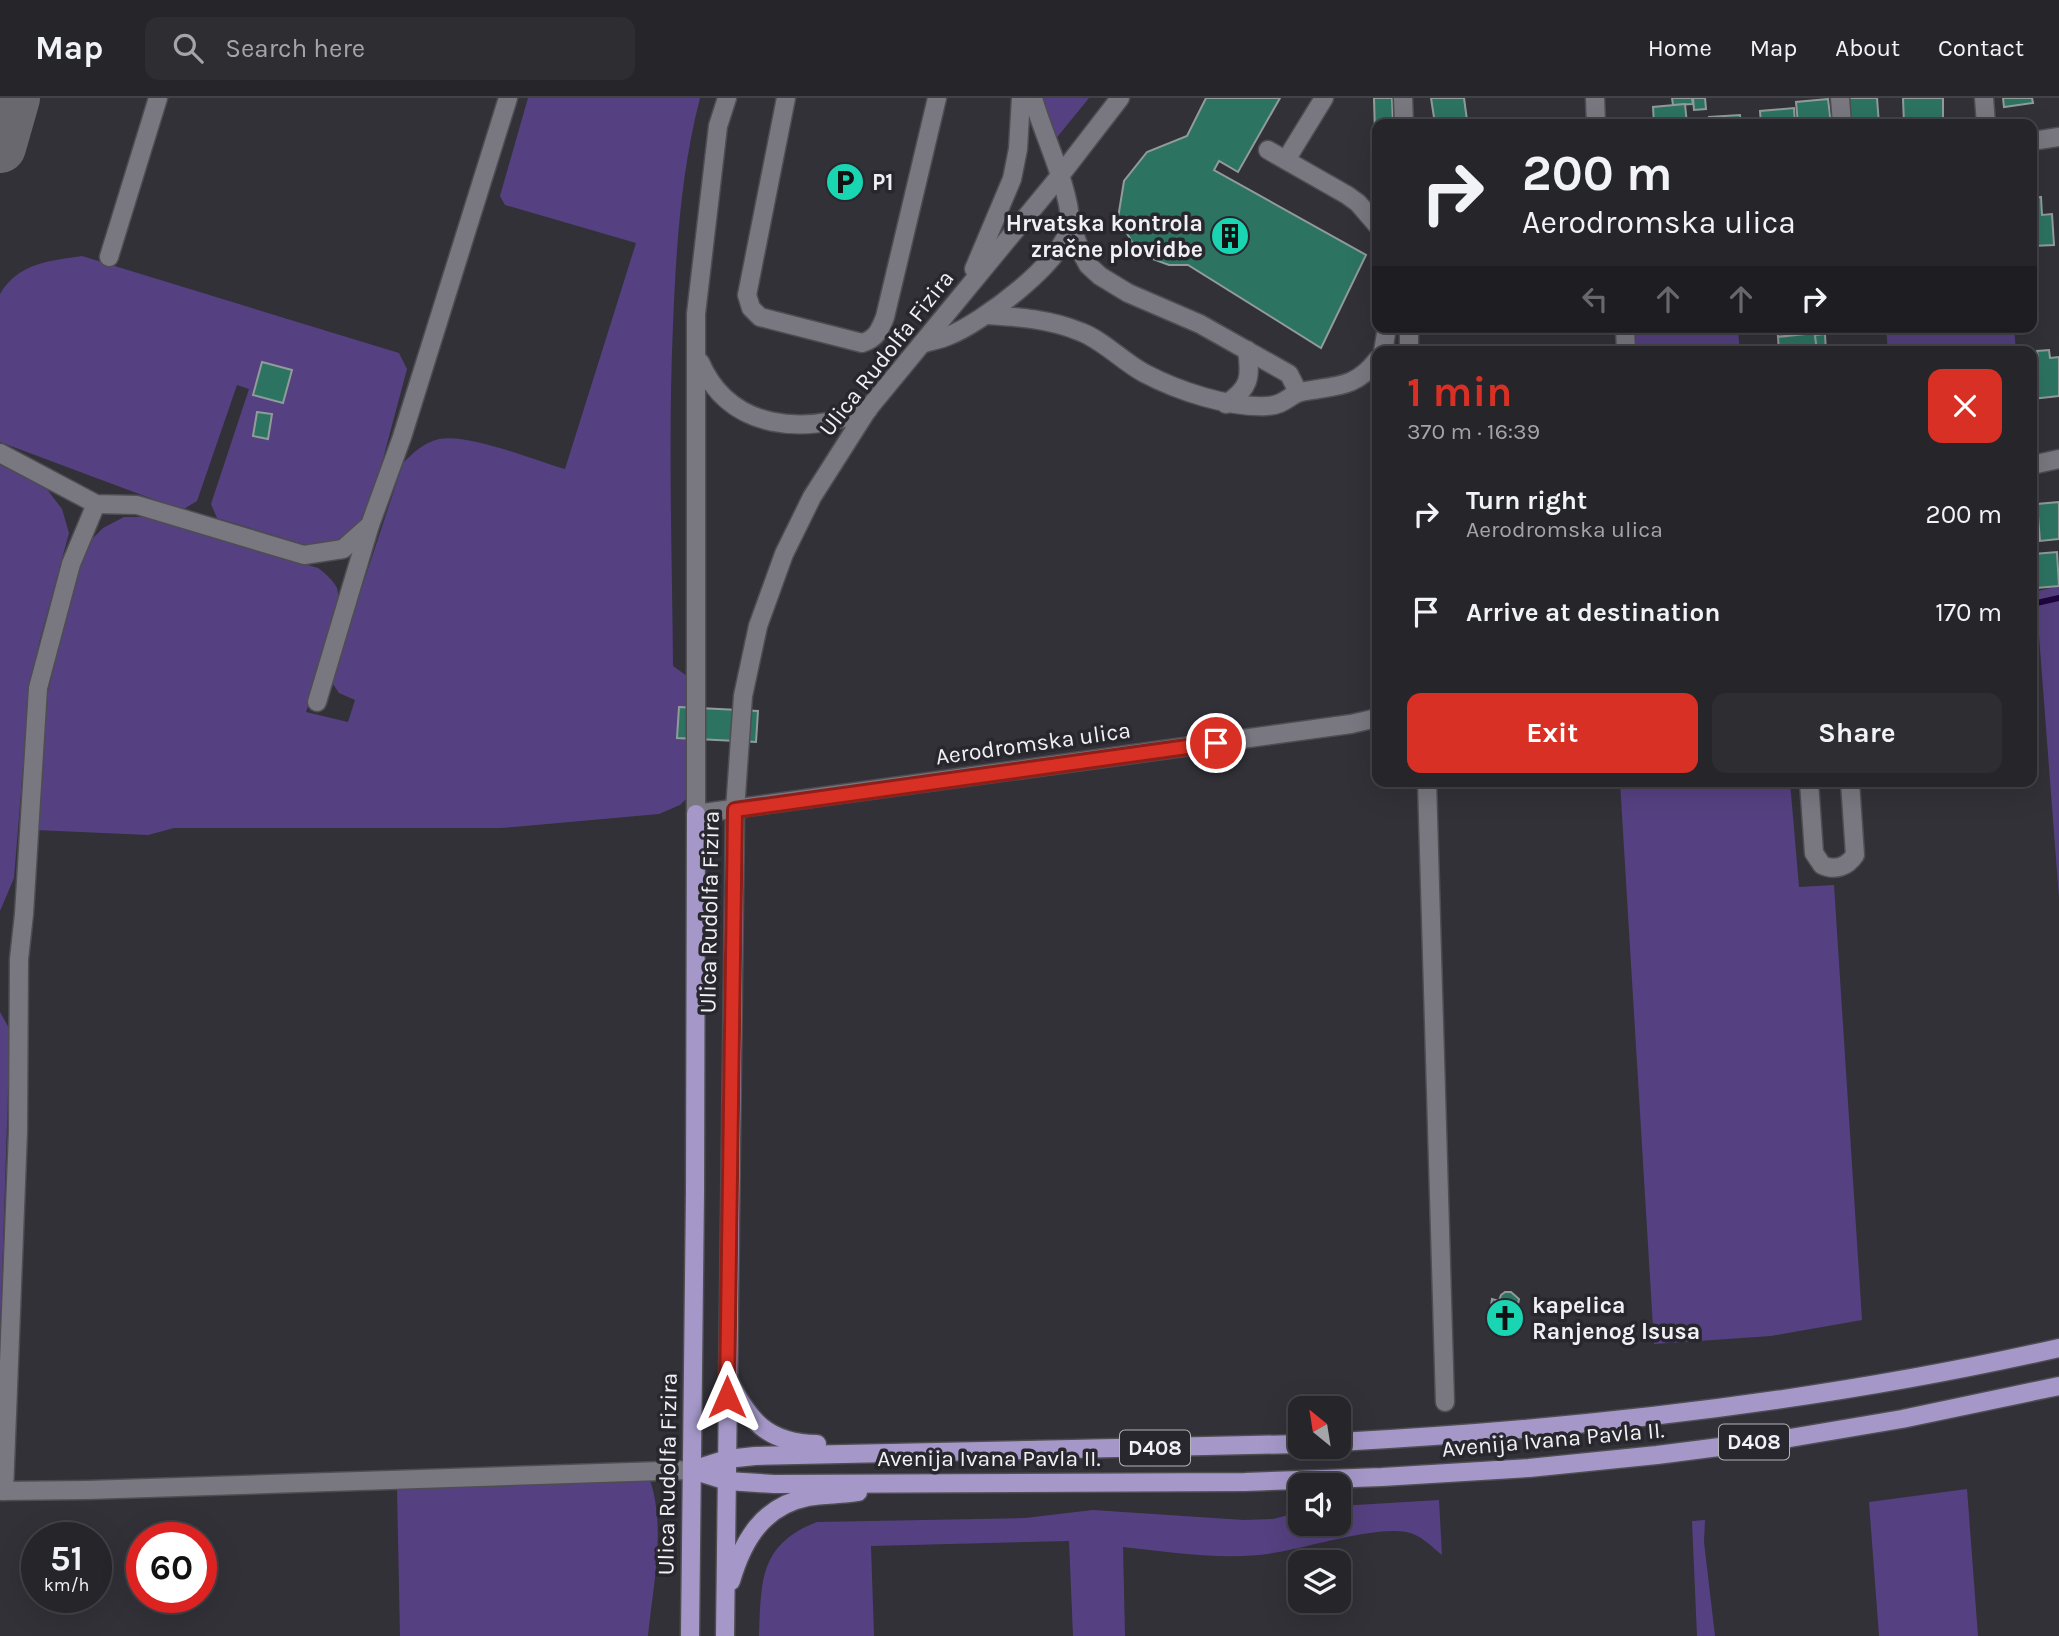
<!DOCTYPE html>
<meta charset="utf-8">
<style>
:root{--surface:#26252a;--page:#2e2d32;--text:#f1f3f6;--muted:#a4a5a8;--line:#424247;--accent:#d93025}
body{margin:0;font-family:Karla,sans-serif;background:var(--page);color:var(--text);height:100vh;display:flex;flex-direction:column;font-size:26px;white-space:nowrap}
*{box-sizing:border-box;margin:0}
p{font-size:23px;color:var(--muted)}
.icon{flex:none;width:38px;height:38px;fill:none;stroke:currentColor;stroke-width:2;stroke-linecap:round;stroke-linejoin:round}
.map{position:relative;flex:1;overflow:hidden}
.panel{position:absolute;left:1372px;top:248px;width:665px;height:441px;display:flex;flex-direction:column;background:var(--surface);border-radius:14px;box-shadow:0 7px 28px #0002,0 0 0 2px var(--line)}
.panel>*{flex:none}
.banner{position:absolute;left:1372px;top:21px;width:665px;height:214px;border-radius:14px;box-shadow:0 7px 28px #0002,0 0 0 2px var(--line);background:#26252a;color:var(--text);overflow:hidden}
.needle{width:46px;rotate:330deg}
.buttons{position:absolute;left:1288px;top:1298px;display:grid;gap:14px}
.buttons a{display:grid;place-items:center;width:63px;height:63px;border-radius:14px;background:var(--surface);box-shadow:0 7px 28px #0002,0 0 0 2px var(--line);font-size:35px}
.speed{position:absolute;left:21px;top:1424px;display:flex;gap:14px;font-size:35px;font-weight:700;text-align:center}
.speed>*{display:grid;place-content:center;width:91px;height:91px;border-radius:50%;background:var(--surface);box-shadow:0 7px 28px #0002,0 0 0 2px var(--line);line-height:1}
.speed small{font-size:18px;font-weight:400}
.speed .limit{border:10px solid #d22;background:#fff;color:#111}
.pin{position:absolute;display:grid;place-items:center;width:60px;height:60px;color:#fff;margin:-30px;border:4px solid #fff;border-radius:50%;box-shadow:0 2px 7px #0007}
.me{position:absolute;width:77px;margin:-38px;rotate:0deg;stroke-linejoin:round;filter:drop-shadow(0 0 5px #0008)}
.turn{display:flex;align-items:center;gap:24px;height:147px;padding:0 35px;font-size:32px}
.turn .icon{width:91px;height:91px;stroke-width:2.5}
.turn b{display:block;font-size:49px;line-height:60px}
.lanes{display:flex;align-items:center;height:66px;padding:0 35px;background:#0003;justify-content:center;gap:35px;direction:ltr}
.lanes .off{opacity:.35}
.round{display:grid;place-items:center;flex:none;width:74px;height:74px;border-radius:14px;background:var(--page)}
.head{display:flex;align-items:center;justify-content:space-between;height:119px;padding:0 35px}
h1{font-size:42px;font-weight:700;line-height:52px;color:var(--accent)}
.button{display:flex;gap:14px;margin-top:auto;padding:14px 35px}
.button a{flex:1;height:80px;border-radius:14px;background:var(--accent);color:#fff;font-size:28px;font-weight:700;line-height:80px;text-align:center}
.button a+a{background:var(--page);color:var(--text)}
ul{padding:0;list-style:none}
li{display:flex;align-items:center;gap:21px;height:98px;padding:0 35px}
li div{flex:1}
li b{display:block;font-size:26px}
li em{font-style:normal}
header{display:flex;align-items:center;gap:42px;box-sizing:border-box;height:98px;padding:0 35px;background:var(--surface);border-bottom:2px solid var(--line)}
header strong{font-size:33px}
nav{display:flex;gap:38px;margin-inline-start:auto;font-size:24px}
.search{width:490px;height:63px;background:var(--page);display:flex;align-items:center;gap:18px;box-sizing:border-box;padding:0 24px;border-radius:14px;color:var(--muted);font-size:26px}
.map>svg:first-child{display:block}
.green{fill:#554181}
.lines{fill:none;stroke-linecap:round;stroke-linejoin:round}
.stream{stroke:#1e053f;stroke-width:6}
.taxiway{stroke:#68686e;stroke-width:52}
.building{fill:#2d7362;stroke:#919c99;stroke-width:2}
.minor-casing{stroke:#4e4d52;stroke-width:21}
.major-casing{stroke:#4e4d52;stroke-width:21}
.minor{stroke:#797780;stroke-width:18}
.major{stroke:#a598c9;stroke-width:18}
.route-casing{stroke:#8d1f18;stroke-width:18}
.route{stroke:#d93025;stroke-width:12}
.labels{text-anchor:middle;stroke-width:7;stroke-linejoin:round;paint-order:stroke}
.shield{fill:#28272e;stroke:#b5b4b9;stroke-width:2}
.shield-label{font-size:21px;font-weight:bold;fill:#f1f0f5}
.poi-label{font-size:23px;font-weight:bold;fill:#f1f0f5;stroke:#28272e;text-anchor:start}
.street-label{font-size:23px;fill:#f1f0f5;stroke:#28272e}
</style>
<header>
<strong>Map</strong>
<div class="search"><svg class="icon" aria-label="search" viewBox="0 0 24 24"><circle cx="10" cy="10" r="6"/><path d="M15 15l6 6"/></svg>Search here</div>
<nav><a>Home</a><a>Map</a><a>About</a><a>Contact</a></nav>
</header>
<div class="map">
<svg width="2059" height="1538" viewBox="0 0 2059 1538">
<rect width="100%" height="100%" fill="#323138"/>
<g class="green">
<path d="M 528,0 L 700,0 C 681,73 676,151 673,227 C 668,341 672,454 673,568 L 687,578 L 687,700 L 680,707 L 659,716 L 501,730 L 174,730 L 148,737 L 36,732 L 48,593 L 78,468 L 89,444 L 103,430 L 124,419 L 144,419 L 318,470 C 325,475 333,482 337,490 C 344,510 314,590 306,614 L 348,624 L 355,602 L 339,595 L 331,583 L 403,365 C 414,354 423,345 439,341 C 467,335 535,362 565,371 L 636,145 L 505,107 L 500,98 Z"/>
<path d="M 1041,0 L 1089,0 L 1054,43 Z"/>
<path d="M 82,158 L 399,255 L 407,271 L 372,402 L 356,430 L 334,445 L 306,447 L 217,420 L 211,406 L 249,291 L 237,287 L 197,403 L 182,412 L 0,344 L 0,196 C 18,165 49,163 82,158 Z"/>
<path d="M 1633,229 L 1716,229 L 1717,235 L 1738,233 L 1740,254 L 1634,254 Z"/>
<path d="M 1886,229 L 2014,229 L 2016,254 L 1888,254 Z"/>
<path d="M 0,367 L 46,390 L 62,411 L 69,435 L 39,545 L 28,607 L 14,780 L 0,813 Z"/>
<path d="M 2059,488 L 2059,800 L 2037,512 L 2032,512 L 2032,503 L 2036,502 L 2034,494 Z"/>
<path d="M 1620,684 L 1790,684 L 1799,789 L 1834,787 L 1862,1222 L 1771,1238 L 1654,1246 Z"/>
<path d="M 0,914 L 10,932 L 0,1242 Z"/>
<path d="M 650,1382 C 666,1431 653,1487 648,1538 L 400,1538 L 397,1390 Z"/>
<path d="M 1967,1391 L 1978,1538 L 1879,1538 L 1869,1404 Z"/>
<path d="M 1439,1402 L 1442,1457 C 1431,1448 1420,1436 1406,1434 C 1374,1428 1307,1450 1273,1455 C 1224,1463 1172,1454 1123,1449 L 1125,1538 L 1073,1538 L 1069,1443 L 871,1448 L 874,1538 L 759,1538 C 761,1484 759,1446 817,1424 L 1025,1420 L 1093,1412 L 1244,1422 L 1273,1421 L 1300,1414 L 1300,1426 L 1339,1426 L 1339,1408 Z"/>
<path d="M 1705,1422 L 1704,1444 L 1715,1538 L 1697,1538 L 1692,1423 Z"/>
</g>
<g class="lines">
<path class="stream" d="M 2032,506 L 2059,500"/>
<path class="taxiway" d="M 0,49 L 14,0"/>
</g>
<g class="building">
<path d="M 1206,0 L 1280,0 L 1238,74 L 1219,63 L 1214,72 L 1366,157 L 1321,250 L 1188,167 L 1169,167 L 1139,156 L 1118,120 L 1124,83 L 1147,54 L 1187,38 Z"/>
<path d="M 1374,0 L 1392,0 L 1393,26 L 1377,26 L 1377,108 Z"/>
<path d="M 1431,0 L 1464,0 L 1467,22 L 1435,26 Z"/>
<path d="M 1672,0 L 1692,0 L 1693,6 L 1673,7 Z"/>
<path d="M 1693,0 L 1705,0 L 1706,11 L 1694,12 Z"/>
<path d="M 1848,0 L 1877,0 L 1879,26 L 1850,26 Z"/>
<path d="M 1903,0 L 1943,0 L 1943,24 L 1904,26 Z"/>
<path d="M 2003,0 L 2032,0 L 2033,5 L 2004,9 Z"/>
<path d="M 1828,1 L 1831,26 L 1798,26 L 1796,4 Z"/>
<path d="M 1685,6 L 1687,26 L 1654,26 L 1653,9 Z"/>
<path d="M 1794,10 L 1795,26 L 1761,26 L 1760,13 Z"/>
<path d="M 1740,17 L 1741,26 L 1710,26 L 1709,19 Z"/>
<path d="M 2032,96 L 2036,96 L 2036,100 L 2041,99 L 2042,117 L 2052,116 L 2054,147 L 2032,148 Z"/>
<path d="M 1777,229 L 1807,229 L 1808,236 L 1778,239 Z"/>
<path d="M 1815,235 L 1817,254 L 1779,254 L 1778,239 Z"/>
<path d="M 1825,236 L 1826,254 L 1817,254 L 1815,237 Z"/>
<path d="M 2049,252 L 2050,260 L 2059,259 L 2059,298 L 2032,301 L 2032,262 L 2038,261 L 2037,253 Z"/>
<path d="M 262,264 L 292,272 L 283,305 L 253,297 Z"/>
<path d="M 257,314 L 272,316 L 268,341 L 253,338 Z"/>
<path d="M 2059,404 L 2059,441 L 2040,443 L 2037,406 Z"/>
<path d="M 2057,454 L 2059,488 L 2037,490 L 2034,456 Z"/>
<path d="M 679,609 L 758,613 L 756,644 L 677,640 Z"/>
<path d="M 1505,1194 L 1511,1194 L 1519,1201 L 1512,1235 L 1493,1230 L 1498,1210 L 1491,1208 L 1492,1201 L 1499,1203 L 1501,1197 Z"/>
</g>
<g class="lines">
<defs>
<g id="minor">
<path d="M 727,0 L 718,28 L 696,216 L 696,716 L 1351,626 L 1377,620"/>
<path d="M 786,0 L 747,197 L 751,210 L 760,219 L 862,245 C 876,241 880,232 885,219 L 937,0"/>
<path d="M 1403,0 L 1404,26"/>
<path d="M 1595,0 L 1596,26"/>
<path d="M 1840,0 L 1842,26"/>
<path d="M 1984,0 L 1986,26"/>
<path d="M 2032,43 L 2059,39"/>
<path d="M 1268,52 L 1347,97 L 1358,105 L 1377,127"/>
<path d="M 1286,62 L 1324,0"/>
<path d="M 1070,125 L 1081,154 L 1088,167 L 1100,178 L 1128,195 L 1200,226 L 1289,276 L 1298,294"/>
<path d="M 109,159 L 158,0"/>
<path d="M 974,171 L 1012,81 L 1018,51 L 1021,0"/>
<path d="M 986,217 C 1019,219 1050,221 1081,234 C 1104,243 1122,263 1144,275 C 1178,293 1229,310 1267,308 C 1285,307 1289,297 1301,294 C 1333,287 1354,292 1377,262"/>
<path d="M 1409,229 L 1409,254"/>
<path d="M 1625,229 L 1626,254"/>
<path d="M 922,246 C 930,243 939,242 948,238 C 980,226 1069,161 1070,124 C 1070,91 1042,34 1033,0"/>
<path d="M 1383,254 L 1387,229"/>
<path d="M 700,264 C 730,334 806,337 868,312"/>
<path d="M 1226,306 C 1250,290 1251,280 1247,252"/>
<path d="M 0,355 L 96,406 L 137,407 L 304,457 L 343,451 L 370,427 L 402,339 L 508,0"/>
<path d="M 2032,367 L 2059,361"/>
<path d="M 317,604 L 370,427"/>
<path d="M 1427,684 L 1445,1304"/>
<path d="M 1809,684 L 1814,755 L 1822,767 C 1835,773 1847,769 1855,757 L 1850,684"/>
<path d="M 735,712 L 743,598 L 758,528 L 784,456 L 812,399 L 868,311 L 1059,79 L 1120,0"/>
<path d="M 0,1393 L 87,1392 L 692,1372"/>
<path d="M 4,1393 L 18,1033 L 19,861 L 24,816 L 38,590 L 71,466 L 96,406"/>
</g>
<g id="major">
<path d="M 728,1281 C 749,1323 767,1345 817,1346"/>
<path d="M 1339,1344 C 1581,1331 1822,1304 2059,1250"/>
<path d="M 692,1372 L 727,1383 L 774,1386 L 1245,1384 L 1382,1379 L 1529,1370 L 1657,1357 L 1790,1340 L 1902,1321 L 2059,1288"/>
<path d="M 692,1372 L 727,1361 L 755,1358 L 1300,1346"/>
<path d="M 731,1483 C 743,1442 763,1408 808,1399 C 825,1396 841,1397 858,1394"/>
<path d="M 690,1538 L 695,1094 L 696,716"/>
<path d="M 725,1538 L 735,712"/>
</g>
</defs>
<use href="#minor" class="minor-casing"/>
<use href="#major" class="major-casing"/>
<use href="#minor" class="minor"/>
<use href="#major" class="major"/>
</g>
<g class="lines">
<defs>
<path id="route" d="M 727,1299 L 735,712 L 1216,645"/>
</defs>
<use href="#route" class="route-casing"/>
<use href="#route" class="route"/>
</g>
<defs>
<symbol id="parking-disc" viewBox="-11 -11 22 22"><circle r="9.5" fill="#19d5b2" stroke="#28272e"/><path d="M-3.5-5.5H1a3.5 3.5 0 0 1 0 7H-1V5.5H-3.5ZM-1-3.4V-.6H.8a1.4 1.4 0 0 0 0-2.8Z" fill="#111"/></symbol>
<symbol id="building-disc" viewBox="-11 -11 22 22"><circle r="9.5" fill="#19d5b2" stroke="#28272e"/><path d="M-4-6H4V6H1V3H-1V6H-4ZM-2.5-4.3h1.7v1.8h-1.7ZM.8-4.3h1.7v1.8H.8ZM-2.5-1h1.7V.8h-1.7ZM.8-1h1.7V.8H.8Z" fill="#111"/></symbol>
<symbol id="church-disc" viewBox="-11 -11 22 22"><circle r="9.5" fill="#19d5b2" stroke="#28272e"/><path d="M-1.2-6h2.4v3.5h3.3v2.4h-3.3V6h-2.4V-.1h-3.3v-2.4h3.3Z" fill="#111"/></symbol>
</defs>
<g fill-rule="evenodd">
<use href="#parking-disc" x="823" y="62" width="44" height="44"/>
<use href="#building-disc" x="1208" y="116" width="44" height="44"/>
<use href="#church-disc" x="1483" y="1198" width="44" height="44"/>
</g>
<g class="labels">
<g class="shield">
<rect x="1719" y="1326.5" width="70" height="35" rx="5"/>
<rect x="1120" y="1332.5" width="70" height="35" rx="5"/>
</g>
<g class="shield-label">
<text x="1754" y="1351">D408</text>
<text x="1155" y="1357">D408</text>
</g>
<g class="poi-label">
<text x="872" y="92">P1</text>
<text x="1203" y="133" text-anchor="end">Hrvatska kontrola<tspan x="1203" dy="26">zračne plovidbe</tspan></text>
<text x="1532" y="1215">kapelica<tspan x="1532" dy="26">Ranjenog Isusa</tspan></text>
</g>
<g class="street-label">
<text transform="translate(886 255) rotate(-52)" y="8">Ulica Rudolfa Fizira</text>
<text transform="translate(1033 645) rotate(-8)" y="8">Aerodromska ulica</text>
<text transform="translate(709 814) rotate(-89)" y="8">Ulica Rudolfa Fizira</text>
<text transform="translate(1553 1341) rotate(-5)" y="8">Avenija Ivana Pavla II.</text>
<text x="989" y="1368">Avenija Ivana Pavla II.</text>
<text transform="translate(667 1376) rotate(-89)" y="8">Ulica Rudolfa Fizira</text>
</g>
</g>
</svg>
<div class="buttons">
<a><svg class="needle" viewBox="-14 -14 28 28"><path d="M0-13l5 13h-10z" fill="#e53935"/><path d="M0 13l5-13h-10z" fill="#a4a5a8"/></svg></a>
<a><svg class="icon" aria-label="sound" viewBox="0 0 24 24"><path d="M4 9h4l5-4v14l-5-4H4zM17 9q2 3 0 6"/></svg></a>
<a><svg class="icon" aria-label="layers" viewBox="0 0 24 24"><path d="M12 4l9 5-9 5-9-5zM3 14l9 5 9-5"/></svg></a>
</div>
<div class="speed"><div>51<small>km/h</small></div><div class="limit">60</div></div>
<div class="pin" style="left:1216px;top:645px;background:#d93025"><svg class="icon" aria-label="arrive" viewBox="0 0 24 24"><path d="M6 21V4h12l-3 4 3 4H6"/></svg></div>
<svg class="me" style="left:727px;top:1299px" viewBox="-20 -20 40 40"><path d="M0-17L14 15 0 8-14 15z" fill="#d93025" stroke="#fff" stroke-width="4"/></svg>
<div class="banner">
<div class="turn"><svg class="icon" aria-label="right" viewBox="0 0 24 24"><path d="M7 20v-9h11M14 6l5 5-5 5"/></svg><div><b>200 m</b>Aerodromska ulica</div></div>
<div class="lanes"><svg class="icon off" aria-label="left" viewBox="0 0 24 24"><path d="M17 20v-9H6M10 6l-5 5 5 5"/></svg><svg class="icon off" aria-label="ahead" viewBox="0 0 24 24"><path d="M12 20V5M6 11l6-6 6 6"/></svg><svg class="icon off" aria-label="ahead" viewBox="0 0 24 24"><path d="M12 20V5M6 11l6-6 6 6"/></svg><svg class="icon" aria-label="right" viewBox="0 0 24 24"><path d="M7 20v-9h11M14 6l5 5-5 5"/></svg></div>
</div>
<section class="panel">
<div class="head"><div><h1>1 min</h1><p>370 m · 16:39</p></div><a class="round" style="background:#d93025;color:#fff"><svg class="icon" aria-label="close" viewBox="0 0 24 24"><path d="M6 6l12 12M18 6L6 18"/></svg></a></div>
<ul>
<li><svg class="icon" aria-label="right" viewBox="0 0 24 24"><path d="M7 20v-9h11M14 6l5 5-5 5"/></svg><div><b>Turn right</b><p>Aerodromska ulica</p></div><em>200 m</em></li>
<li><svg class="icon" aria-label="arrive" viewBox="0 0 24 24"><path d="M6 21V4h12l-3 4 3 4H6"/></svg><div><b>Arrive at destination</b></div><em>170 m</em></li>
</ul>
<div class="button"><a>Exit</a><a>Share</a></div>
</section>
</div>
